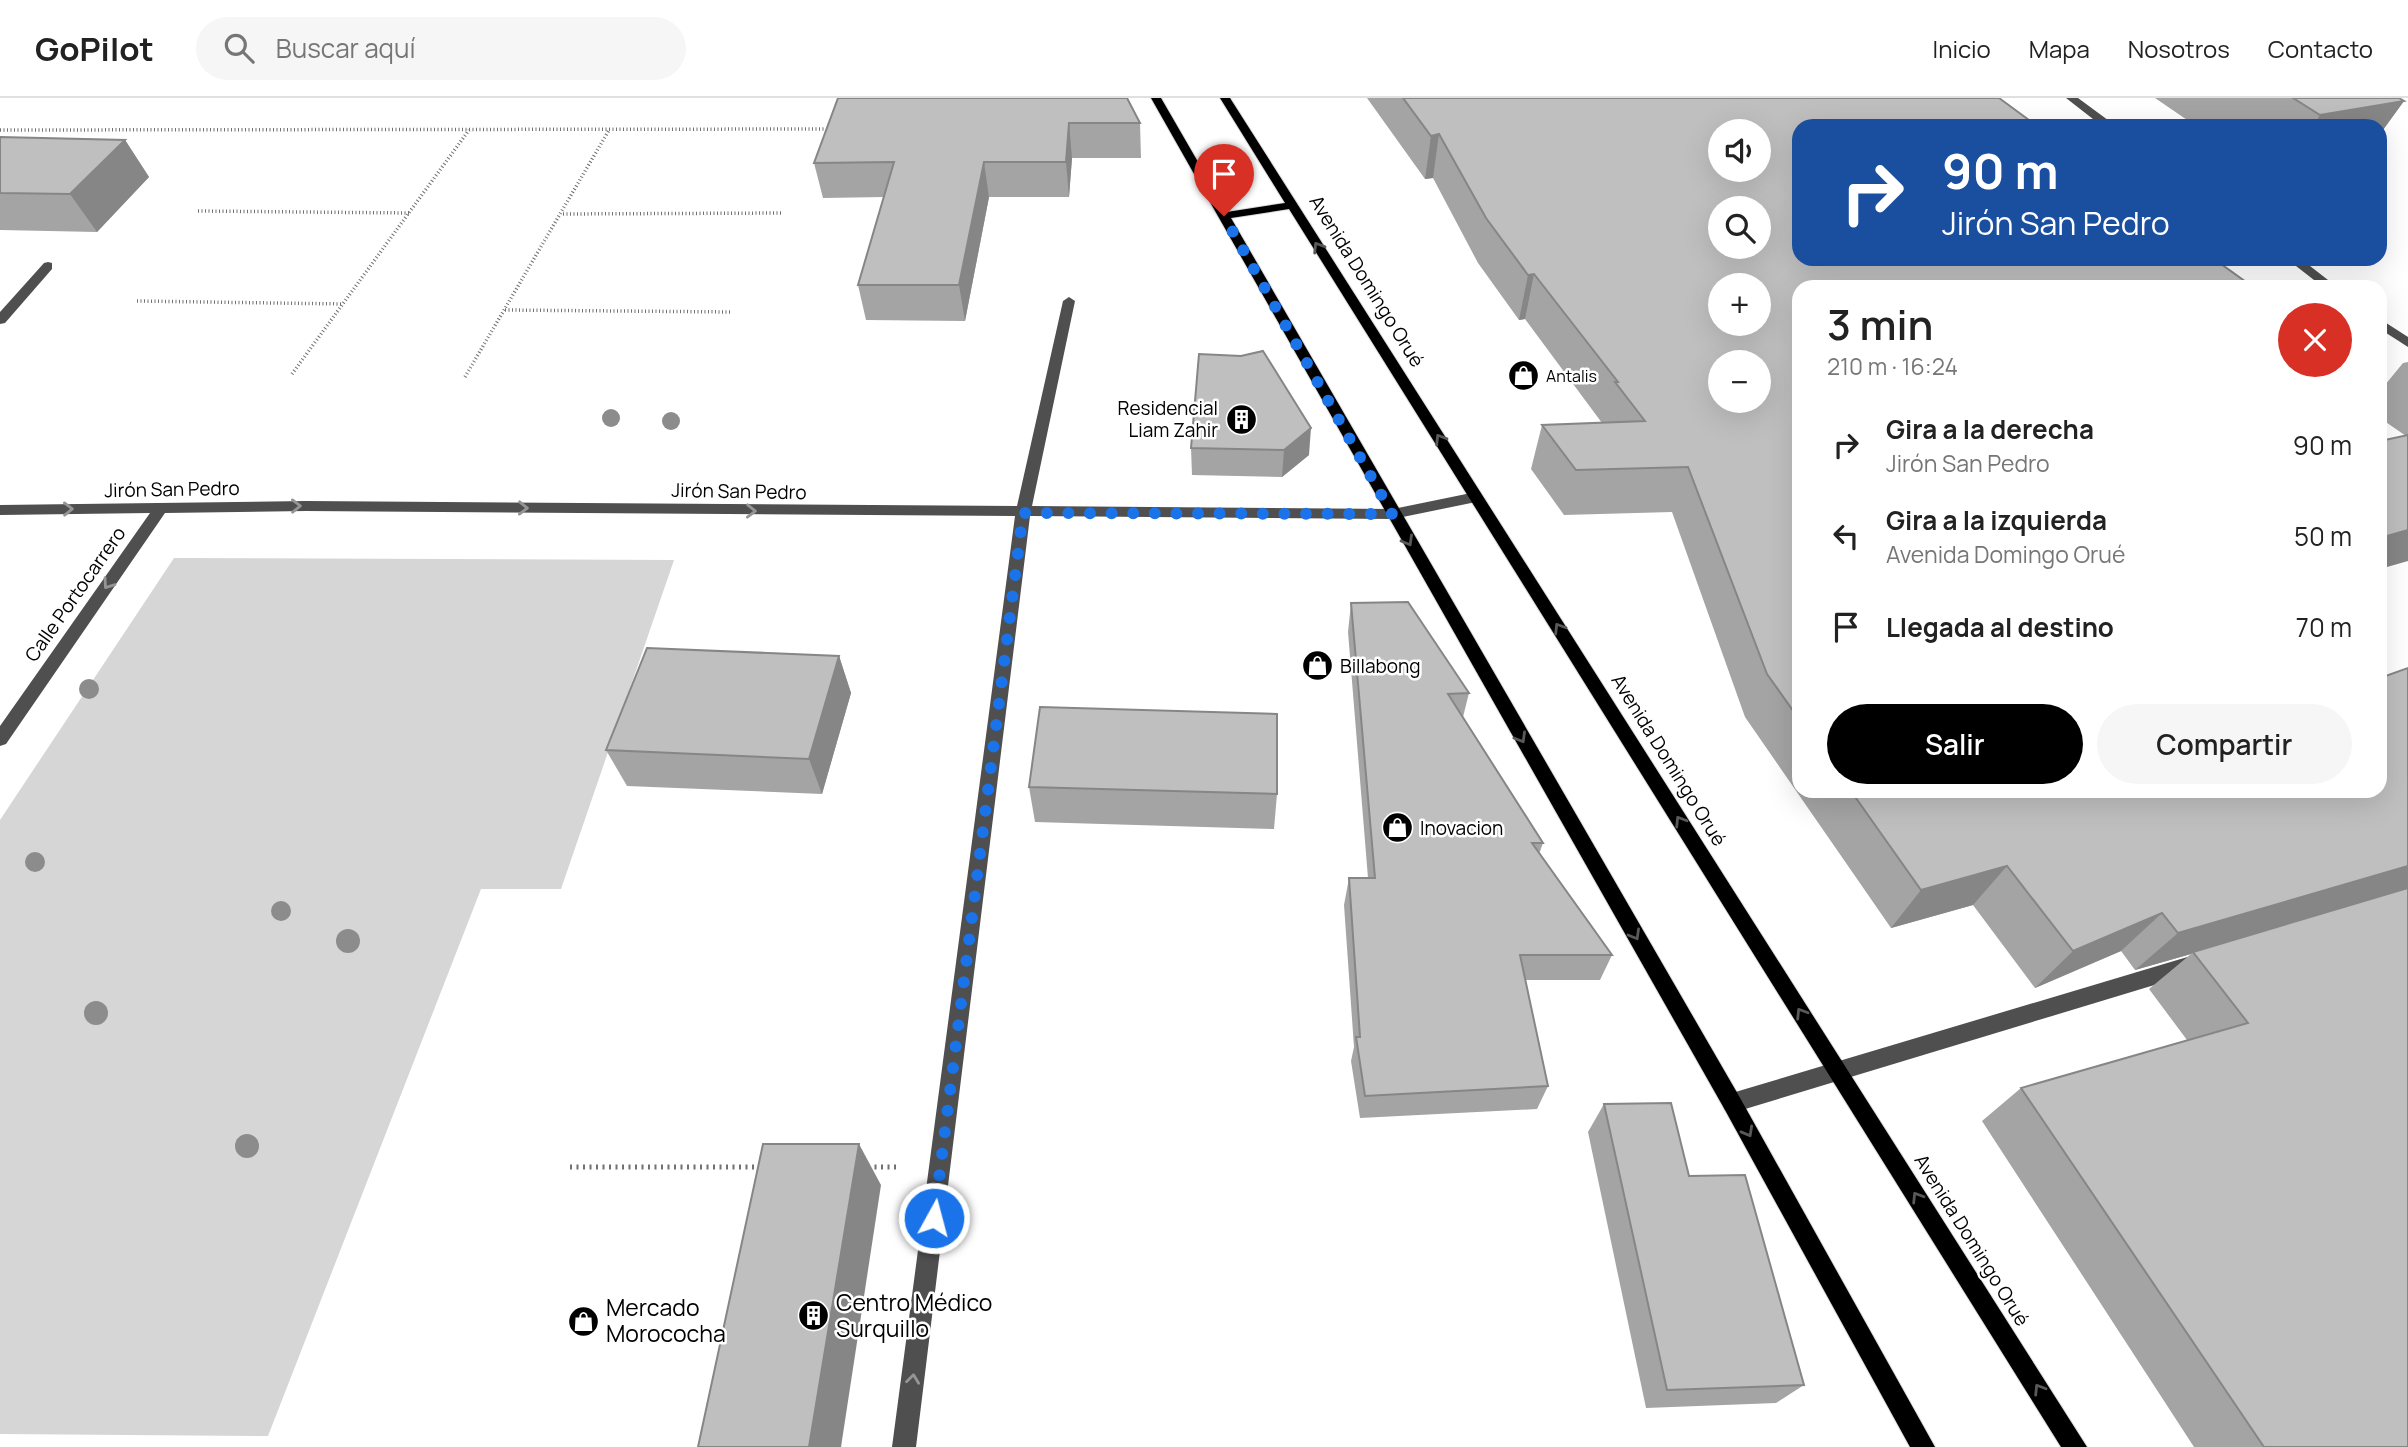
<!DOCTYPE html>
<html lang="es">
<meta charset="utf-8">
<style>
:root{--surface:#fff;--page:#f6f6f6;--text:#222;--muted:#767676;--line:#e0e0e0;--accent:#000}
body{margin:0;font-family:Manrope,sans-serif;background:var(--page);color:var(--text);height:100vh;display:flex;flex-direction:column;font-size:26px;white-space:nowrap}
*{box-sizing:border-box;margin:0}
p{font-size:23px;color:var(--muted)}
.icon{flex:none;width:38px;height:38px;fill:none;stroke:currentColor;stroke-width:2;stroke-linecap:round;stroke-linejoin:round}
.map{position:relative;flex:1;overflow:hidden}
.panel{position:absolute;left:1792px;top:182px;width:595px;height:518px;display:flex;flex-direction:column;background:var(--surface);border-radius:21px;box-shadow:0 7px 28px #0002}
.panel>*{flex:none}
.guide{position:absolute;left:1792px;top:21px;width:595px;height:147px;border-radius:21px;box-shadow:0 7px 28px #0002;background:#1a4fa0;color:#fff;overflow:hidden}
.controls{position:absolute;left:1708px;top:21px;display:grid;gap:14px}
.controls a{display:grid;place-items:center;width:63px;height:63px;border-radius:50%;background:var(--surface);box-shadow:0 7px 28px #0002;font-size:35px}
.pin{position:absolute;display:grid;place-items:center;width:60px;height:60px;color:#fff;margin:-72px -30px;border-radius:50% 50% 50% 0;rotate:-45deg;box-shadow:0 0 7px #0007}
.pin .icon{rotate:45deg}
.me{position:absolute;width:77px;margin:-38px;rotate:7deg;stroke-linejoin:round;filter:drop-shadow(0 0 5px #0008)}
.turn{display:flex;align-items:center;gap:24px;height:147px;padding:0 35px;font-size:32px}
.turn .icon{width:91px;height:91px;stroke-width:2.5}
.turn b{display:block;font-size:49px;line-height:60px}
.round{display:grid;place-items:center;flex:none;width:74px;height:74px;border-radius:37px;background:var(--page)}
.overview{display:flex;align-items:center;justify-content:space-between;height:119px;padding:0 35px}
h1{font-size:42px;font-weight:600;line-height:52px}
.button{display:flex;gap:14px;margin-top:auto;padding:14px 35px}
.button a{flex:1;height:80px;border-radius:42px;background:var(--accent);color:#fff;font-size:28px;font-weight:600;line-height:80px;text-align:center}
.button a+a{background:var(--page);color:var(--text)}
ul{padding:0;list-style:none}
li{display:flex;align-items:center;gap:21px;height:91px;padding:0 35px}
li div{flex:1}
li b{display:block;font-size:26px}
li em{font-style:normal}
header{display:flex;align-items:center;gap:42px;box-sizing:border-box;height:98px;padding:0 35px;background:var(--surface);border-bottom:2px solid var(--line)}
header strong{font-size:33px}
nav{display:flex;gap:38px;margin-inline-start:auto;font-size:24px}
.search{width:490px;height:63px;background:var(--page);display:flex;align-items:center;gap:18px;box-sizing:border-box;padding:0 24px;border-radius:38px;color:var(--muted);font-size:26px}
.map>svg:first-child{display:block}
.green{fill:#d6d6d6}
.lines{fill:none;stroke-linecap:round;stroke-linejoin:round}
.major-casing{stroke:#dbdbdb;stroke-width:2}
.path-far1{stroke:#717171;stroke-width:3.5;stroke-dasharray:1 2.5;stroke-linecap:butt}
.path{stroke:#717171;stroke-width:5;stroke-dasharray:2 4.5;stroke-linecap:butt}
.minor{fill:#4f4f4f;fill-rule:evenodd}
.major{fill:#000;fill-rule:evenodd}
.tree{fill:#8c8c8c}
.wall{fill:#a4a4a4}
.shaded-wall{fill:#868686}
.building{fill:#bfbfbf;stroke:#868686;stroke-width:2;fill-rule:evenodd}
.oneway{stroke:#595959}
.oneway2{stroke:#959595}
.route{stroke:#1a73e8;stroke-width:12;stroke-dasharray:0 21.6}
.labels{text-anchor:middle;stroke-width:5;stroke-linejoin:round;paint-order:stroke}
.far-poi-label{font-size:16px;fill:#000;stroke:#fff;text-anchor:start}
.street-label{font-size:19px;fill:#000;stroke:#fff}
.poi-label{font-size:19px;fill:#000;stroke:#fff;text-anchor:start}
.near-poi-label{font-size:23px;fill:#000;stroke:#fff;text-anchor:start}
</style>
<header>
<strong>GoPilot</strong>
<div class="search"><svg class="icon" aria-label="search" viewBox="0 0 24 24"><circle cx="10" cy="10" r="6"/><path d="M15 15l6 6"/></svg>Buscar aquí</div>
<nav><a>Inicio</a><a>Mapa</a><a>Nosotros</a><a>Contacto</a></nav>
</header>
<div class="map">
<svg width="2408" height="1349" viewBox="0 0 2408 1349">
<rect width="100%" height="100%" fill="#fff"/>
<path class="green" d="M 174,460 L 674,462 L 561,791 L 481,791 L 268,1338 L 0,1336 L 0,722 Z"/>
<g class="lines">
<defs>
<path id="major" d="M 1151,0 L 1161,0 L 1227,114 L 1285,105 L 1220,0 L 1230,0 L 2087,1349 L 2061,1349 L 1289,111 L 1231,120 L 1739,998 L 1935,1349 L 1910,1349 L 1725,1012 Z"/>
</defs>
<use href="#major" class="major-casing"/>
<g class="path-far1">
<path d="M 0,32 L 828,31"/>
<path d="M 198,113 L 409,115"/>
<path d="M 563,116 L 782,115"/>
<path d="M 137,203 L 343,206"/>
<path d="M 505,212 L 732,214"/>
<path d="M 292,276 L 469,32"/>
<path d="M 465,279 L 609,32"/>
</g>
<g class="path">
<path d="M 570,1069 L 761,1069"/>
<path d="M 868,1069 L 898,1069"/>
</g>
<g class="minor">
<path d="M 2066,0 L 2078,0 L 2116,28 L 2076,28 L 2093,21 Z"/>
<path d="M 2287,161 L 2301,161 L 2337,189 L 2323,189 Z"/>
<path d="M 48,164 L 52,165 L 52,171 L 5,225 L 0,226 L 0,214 L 44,165 Z"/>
<path d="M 1069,199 L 1075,203 L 1032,408 L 1393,411 L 1476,394 L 1483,399 L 1476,404 L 1393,421 L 1030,418 L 916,1349 L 892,1349 L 1015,418 L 306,413 L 165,415 L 6,646 L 0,648 L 0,628 L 150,415 L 0,417 L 0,407 L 306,403 L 1017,408 L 1063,203 Z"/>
<path d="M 2380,221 L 2408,239 L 2408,249 L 2380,231 Z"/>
<path d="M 2194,857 L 2201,860 L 2204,866 L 2201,872 L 2194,875 L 1732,1015 L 1725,1012 L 1722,1005 L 1725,998 L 1732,995 Z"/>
</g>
<use href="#major" class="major"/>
</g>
<g class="tree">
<circle cx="611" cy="320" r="9"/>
<circle cx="671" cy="323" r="9"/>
<circle cx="89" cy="591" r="10"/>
<circle cx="35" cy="764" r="10"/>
<circle cx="281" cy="813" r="10"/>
<circle cx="348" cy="843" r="12"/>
<circle cx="96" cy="915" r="12"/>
<circle cx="247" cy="1048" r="12"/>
</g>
<g class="wall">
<path d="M 838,0 L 1140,25 L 1141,60 L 1072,60 L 1069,99 L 989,99 L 965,223 L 866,222 L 858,187 L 884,99 L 823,100 L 814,65 Z"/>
<path d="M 1367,0 L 1999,0 L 1799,189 L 1799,693 L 2380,693 L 2408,1349 L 2194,1349 L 1982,1023 L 2021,990 L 2187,942 L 2149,891 L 2191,856 L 2135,872 L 2121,853 L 2035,890 L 1973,807 L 1891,830 L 1745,619 L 1672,414 L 1564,417 L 1531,371 L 1542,327 L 1602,325 L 1525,221 L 1519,222 L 1478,165 L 1433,80 L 1425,81 Z"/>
<path d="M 2155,0 L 2399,0 L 2404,3 L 2380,36 L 2380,28 L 2196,28 Z"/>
<path d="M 0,39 L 125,42 L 149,79 L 97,134 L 0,132 Z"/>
<path d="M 1241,258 L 1309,357 L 1282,379 L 1192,377 L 1191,350 Z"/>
<path d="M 2408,264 L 2408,463 L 2406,338 L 2380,320 L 2380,293 L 2403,265 Z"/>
<path d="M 1351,505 L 1469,595 L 1463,619 L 1543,745 L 1539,756 L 1612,857 L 1600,882 L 1525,882 L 1548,988 L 1537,1011 L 1360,1020 L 1351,963 L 1354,949 L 1344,807 L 1349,780 L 1368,780 L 1348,534 Z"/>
<path d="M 839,558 L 851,595 L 822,696 L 627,688 L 606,652 Z"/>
<path d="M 1029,689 L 1277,696 L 1274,731 L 1035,724 Z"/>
<path d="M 1604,1006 L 1689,1078 L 1804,1287 L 1776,1305 L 1646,1310 L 1588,1034 Z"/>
</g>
<g class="shaded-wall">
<path d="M 2404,3 L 2380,36 L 2380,28 L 2313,28 L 2320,17 Z"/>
<path d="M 1069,25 L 1072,60 L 1069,99 L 1066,64 Z"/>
<path d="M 1439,36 L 1433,80 L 1425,81 L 1431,38 Z"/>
<path d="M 125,42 L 149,79 L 97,134 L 70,96 Z"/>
<path d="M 984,64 L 989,99 L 965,223 L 959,187 Z"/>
<path d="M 1534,176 L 1525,221 L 1519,222 L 1528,177 Z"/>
<path d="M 1311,330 L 1309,357 L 1282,379 L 1284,352 Z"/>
<path d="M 2408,432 L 2408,463 L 2380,471 L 2380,440 Z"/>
<path d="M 839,558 L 851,595 L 822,696 L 809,661 Z"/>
<path d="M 2007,768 L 1973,807 L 1891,830 L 1921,792 Z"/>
<path d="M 2408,768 L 2408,792 L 2193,854 L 2191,856 L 2135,872 L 2178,835 Z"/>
<path d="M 2162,815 L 2121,853 L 2035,890 L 2073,853 Z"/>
<path d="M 859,1046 L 881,1087 L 841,1349 L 809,1349 Z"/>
</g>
<g class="building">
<path d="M 838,0 L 1127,0 L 1140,25 L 1069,25 L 1066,64 L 984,64 L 959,187 L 858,187 L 894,64 L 814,65 Z"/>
<path d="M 1403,0 L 1999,0 L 2037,28 L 1799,28 L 1799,161 L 2214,161 L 2253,189 L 1799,189 L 1799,621 L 1767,576 L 1688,369 L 1576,372 L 1542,327 L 1645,323 L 1615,284 L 1618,284 L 1534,176 L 1528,177 L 1486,120 L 1439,36 L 1431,38 ZM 1720,33 L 1759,33 L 1759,72 L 1720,72 ZM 1720,110 L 1759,110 L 1759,149 L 1720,149 ZM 1720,187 L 1759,187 L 1759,226 L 1720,226 ZM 1720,264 L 1759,264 L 1759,303 L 1720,303 Z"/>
<path d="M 2293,0 L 2399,0 L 2404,3 L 2320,17 Z"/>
<path d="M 0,39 L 125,42 L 70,96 L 0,95 Z"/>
<path d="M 1263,253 L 1311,330 L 1284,352 L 1191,350 L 1199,256 L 1241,258 Z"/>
<path d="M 2408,337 L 2408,432 L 2380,440 L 2380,343 Z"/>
<path d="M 1408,504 L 1469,595 L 1448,596 L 1543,745 L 1532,745 L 1612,857 L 1520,857 L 1548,988 L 1365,998 L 1356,939 L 1360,939 L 1349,780 L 1375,780 L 1351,505 Z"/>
<path d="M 647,550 L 839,558 L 809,661 L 606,652 Z"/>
<path d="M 2408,570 L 2408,768 L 2178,835 L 2162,815 L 2073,853 L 2007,768 L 1921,792 L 1851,693 L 2380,693 L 2380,580 Z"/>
<path d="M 1040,609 L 1277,616 L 1277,696 L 1029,689 Z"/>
<path d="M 2408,790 L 2408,1349 L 2264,1349 L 2021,990 L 2248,925 L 2193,854 Z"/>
<path d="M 1671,1005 L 1689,1078 L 1745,1077 L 1804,1287 L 1667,1292 L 1604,1006 Z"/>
<path d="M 763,1046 L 859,1046 L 809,1349 L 698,1349 Z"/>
</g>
<defs><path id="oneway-chevron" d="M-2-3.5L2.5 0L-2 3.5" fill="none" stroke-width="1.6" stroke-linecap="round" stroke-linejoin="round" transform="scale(1.75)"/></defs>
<g class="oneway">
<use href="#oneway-chevron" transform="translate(1318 149) rotate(-122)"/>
<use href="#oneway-chevron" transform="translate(1440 341) rotate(-122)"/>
<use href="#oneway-chevron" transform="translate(1408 443) rotate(60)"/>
<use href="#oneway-chevron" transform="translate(1559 530) rotate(-122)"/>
<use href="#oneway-chevron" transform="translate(1521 640) rotate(60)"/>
<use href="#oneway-chevron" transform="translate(1680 723) rotate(-122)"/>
<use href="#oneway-chevron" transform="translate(1635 837) rotate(60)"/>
<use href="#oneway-chevron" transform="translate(1801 915) rotate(-122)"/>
<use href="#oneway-chevron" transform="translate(1748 1034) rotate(61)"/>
<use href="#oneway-chevron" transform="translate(1917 1099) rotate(-122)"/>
<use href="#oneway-chevron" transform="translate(2039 1291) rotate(-122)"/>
</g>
<g class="oneway2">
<use href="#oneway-chevron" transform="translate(296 408) rotate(-1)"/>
<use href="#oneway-chevron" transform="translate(523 410) rotate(1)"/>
<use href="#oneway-chevron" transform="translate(68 411) rotate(-1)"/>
<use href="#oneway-chevron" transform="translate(751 413) rotate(1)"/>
<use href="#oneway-chevron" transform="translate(108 486) rotate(125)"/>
<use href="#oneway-chevron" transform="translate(913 1281) rotate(-83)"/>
</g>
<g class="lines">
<path class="route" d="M 934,1120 L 1023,415 L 1392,416 L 1224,118"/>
</g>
<defs>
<symbol id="shop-disc" viewBox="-11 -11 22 22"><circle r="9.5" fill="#000" stroke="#fff"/><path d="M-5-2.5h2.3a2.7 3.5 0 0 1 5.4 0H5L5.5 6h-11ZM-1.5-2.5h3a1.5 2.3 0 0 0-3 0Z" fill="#fff"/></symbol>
<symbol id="building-disc" viewBox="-11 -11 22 22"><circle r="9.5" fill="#000" stroke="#fff"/><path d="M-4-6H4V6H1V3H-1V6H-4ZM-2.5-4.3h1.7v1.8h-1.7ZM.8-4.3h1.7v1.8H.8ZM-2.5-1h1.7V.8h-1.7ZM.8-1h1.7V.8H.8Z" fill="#fff"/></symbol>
</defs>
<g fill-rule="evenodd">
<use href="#shop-disc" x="1506" y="260" width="35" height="35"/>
<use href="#building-disc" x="1224" y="304" width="35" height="35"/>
<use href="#shop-disc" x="1300" y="550" width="35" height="35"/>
<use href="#shop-disc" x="1380" y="712" width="35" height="35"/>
<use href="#building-disc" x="796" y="1200" width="35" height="35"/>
<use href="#shop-disc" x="566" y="1206" width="35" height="35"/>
</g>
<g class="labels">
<g class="far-poi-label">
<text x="1546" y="284">Antalis</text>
</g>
<g class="street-label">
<text transform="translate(1367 183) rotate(58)" y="7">Avenida Domingo Orué</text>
<text transform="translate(172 391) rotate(-1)" y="7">Jirón San Pedro</text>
<text transform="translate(739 393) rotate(1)" y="7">Jirón San Pedro</text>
<text transform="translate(75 496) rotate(-55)" y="7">Calle Portocarrero</text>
<text transform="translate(1669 662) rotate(58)" y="7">Avenida Domingo Orué</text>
<text transform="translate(1972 1142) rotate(58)" y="7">Avenida Domingo Orué</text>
</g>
<g class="poi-label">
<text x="1218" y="317" text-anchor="end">Residencial<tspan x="1218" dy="22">Liam Zahir</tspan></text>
<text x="1340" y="575">Billabong</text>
<text x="1420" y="737">Inovacion</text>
</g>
<g class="near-poi-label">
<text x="836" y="1213">Centro Médico<tspan x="836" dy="26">Surquillo</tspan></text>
<text x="606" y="1218">Mercado<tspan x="606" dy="26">Morococha</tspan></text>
</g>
</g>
</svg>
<div class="controls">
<a><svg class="icon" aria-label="sound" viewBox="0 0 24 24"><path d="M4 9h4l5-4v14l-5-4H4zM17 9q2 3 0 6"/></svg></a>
<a><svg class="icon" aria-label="search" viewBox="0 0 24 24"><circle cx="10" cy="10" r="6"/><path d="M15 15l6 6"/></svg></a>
<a>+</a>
<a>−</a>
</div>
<div class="pin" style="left:1224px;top:118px;background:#d93025"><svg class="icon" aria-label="arrive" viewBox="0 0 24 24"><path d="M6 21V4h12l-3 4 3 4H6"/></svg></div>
<svg class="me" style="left:934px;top:1120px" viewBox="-20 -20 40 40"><circle r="17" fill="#1a73e8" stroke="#fff" stroke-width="3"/><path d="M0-11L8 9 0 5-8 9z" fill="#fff"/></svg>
<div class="guide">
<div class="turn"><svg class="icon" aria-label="right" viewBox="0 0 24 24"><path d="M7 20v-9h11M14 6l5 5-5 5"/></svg><div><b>90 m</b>Jirón San Pedro</div></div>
</div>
<section class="panel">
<div class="overview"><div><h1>3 min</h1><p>210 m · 16:24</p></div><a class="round" style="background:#d93025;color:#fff"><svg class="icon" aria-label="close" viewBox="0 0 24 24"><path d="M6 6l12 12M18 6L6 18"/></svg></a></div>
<ul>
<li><svg class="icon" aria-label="right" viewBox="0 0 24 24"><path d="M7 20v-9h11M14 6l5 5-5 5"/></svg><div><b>Gira a la derecha</b><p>Jirón San Pedro</p></div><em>90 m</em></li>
<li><svg class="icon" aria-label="left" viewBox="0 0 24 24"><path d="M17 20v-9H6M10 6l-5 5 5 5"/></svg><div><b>Gira a la izquierda</b><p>Avenida Domingo Orué</p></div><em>50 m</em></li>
<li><svg class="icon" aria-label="arrive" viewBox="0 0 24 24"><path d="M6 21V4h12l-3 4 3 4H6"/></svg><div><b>Llegada al destino</b></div><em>70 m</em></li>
</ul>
<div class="button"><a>Salir</a><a>Compartir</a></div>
</section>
</div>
